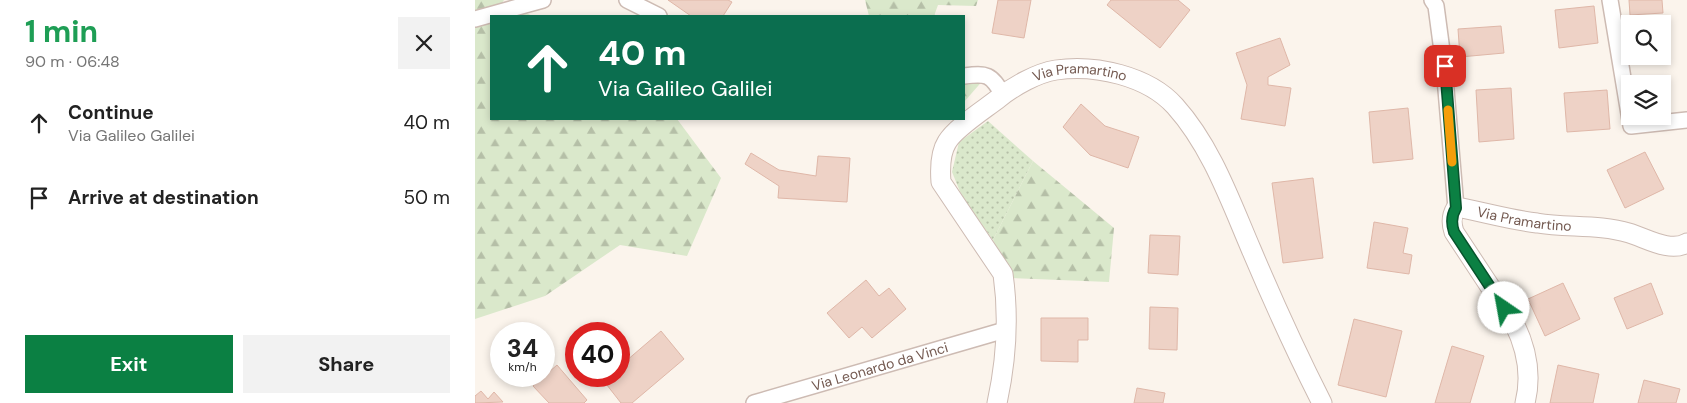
<!DOCTYPE html>
<meta charset="utf-8">
<style>
:root{--surface:#fff;--page:#f2f2f2;--text:#222;--muted:#767676;--accent:#0b8043}
body{margin:0;font-family:"DM Sans",sans-serif;background:var(--page);color:var(--text);height:100vh;display:flex;flex-direction:column;font-size:19px;white-space:nowrap}
*{box-sizing:border-box;margin:0}
p{font-size:16px;color:var(--muted)}
.icon{flex:none;width:28px;height:28px;fill:none;stroke:currentColor;stroke-width:2;stroke-linecap:round;stroke-linejoin:round}
.map{position:relative;flex:1;overflow:hidden}
.details{display:flex;flex-direction:column;background:var(--surface);width:475px}
.details>*{flex:none}
.hud{position:absolute;left:15px;top:15px;width:475px;height:105px;border-radius:0px;box-shadow:0 2px 8px #0003;background:#0b6e4f;color:#fff;overflow:hidden}
.fabs{position:absolute;left:1146px;top:15px;display:grid;gap:10px}
.fabs a{display:grid;place-items:center;width:50px;height:50px;border-radius:0px;background:var(--surface);box-shadow:0 2px 8px #0003;font-size:25px}
.speed{position:absolute;left:15px;top:322px;display:flex;gap:10px;font-size:25px;font-weight:700;text-align:center}
.speed>*{display:grid;place-content:center;width:65px;height:65px;border-radius:50%;background:var(--surface);box-shadow:0 2px 8px #0003;line-height:1}
.speed small{font-size:12px;font-weight:400}
.speed .limit{border:8px solid #d22;background:#fff;color:#111}
.pin{position:absolute;display:grid;place-items:center;width:42px;height:42px;color:#fff;margin:-21px;border-radius:10px;box-shadow:0 2px 8px #0006}
.me{position:absolute;width:55px;margin:-28px;rotate:327deg;stroke-linejoin:round;filter:drop-shadow(0 0 4px #0008)}
.turn{display:flex;align-items:center;gap:18px;height:105px;padding:0 25px;font-size:22px}
.turn .icon{width:65px;height:65px;stroke-width:2.5}
.turn b{display:block;font-size:35px;line-height:42px}
.round{display:grid;place-items:center;flex:none;width:52px;height:52px;border-radius:0px;background:var(--page)}
.overview{display:flex;align-items:center;justify-content:space-between;height:85px;padding:0 25px}
h1{font-size:30px;font-weight:700;line-height:38px;color:#1e9e55}
.cta{display:flex;gap:10px;margin-top:auto;padding:10px 25px}
.cta a{flex:1;height:58px;border-radius:0px;background:var(--accent);color:#fff;font-size:20px;font-weight:700;line-height:58px;text-align:center}
.cta a+a{background:var(--page);color:var(--text)}
ul{padding:0;list-style:none}
li{display:flex;align-items:center;gap:15px;height:75px;padding:0 25px}
li div{flex:1}
li b{display:block;font-size:19px}
li em{font-style:normal}
main{display:flex;flex:1;min-height:0}
.map>svg:first-child{display:block}
.grass{fill:url(#grass-dots)}
.forest{fill:url(#forest-firs)}
.building{fill:#eed2c6;stroke:#dfb7a8}
.lines{fill:none;stroke-linecap:round;stroke-linejoin:round}
.minor-casing{stroke:#cdbbb3;stroke-width:18}
.tertiary-casing{stroke:#cdbbb3;stroke-width:21}
.minor{stroke:#fff;stroke-width:15}
.tertiary{stroke:#fff;stroke-width:19}
.route-casing{stroke:#07532c;stroke-width:12}
.route{stroke:#0b8043;stroke-width:9}
.slow{stroke:#f59e0b;stroke-width:9}
.labels{text-anchor:middle;stroke-width:4;stroke-linejoin:round;paint-order:stroke}
.street-label{font-size:14px;fill:#745a51;stroke:#fef8f3}
</style>
<main>
<section class="details">
<div class="overview"><div><h1>1 min</h1><p>90 m · 06:48</p></div><a class="round"><svg class="icon" aria-label="close" viewBox="0 0 24 24"><path d="M6 6l12 12M18 6L6 18"/></svg></a></div>
<ul>
<li><svg class="icon" aria-label="ahead" viewBox="0 0 24 24"><path d="M12 20V5M6 11l6-6 6 6"/></svg><div><b>Continue</b><p>Via Galileo Galilei</p></div><em>40 m</em></li>
<li><svg class="icon" aria-label="arrive" viewBox="0 0 24 24"><path d="M6 21V4h12l-3 4 3 4H6"/></svg><div><b>Arrive at destination</b></div><em>50 m</em></li>
</ul>
<div class="cta"><a>Exit</a><a>Share</a></div>
</section>
<div class="map">
<svg width="1212" height="403" viewBox="0 0 1212 403">
<defs>
<pattern id="grass-dots" width="8" height="8" patternUnits="userSpaceOnUse" patternTransform="scale(1.25)"><rect width="8" height="8" fill="#dae8cb"/><path d="M2 2h.1M6 6h.1" fill="none" stroke="#b5bfa7" stroke-width="1.8" stroke-linecap="round"/></pattern>
<pattern id="forest-firs" width="22" height="20" patternUnits="userSpaceOnUse" patternTransform="scale(1.25)"><rect width="22" height="20" fill="#dae8cb"/><path d="M5 1l3.5 6h-7zM16 11l3.5 6h-7z" fill="#b5bfa7"/></pattern>
</defs>
<rect width="100%" height="100%" fill="#fbf4ec"/>
<path class="grass" d="M 513,121 L 558,161 L 518,240 L 488,199 L 477,172 L 484,142 Z"/>
<g class="forest">
<path d="M 0,0 L 29,0 L 27,3 L 58,16 L 16,16 L 16,119 L 202,119 L 246,178 L 212,256 L 145,245 L 70,296 L 0,319 Z"/>
<path d="M 390,0 L 503,0 L 501,6 L 463,5 L 459,16 L 394,16 Z"/>
<path d="M 507,66 L 517,70 L 489,102 L 489,72 Z"/>
<path d="M 558,161 L 639,228 L 634,282 L 534,278 L 518,240 Z"/>
</g>
<g class="building">
<path d="M 193,0 L 253,0 L 257,2 L 248,16 L 216,16 Z"/>
<path d="M 523,0 L 556,0 L 549,38 L 517,33 Z"/>
<path d="M 636,0 L 703,0 L 715,10 L 685,48 L 632,5 Z"/>
<path d="M 1154,0 L 1187,0 L 1188,13 L 1155,15 Z"/>
<path d="M 1119,6 L 1123,43 L 1084,48 L 1080,10 Z"/>
<path d="M 1026,26 L 1029,53 L 985,57 L 983,29 Z"/>
<path d="M 805,38 L 815,65 L 793,77 L 793,85 L 816,88 L 810,126 L 766,119 L 772,85 L 761,53 Z"/>
<path d="M 1036,88 L 1039,139 L 1004,142 L 1001,90 Z"/>
<path d="M 1132,90 L 1135,129 L 1092,132 L 1089,93 Z"/>
<path d="M 606,104 L 630,126 L 664,137 L 653,168 L 615,155 L 588,127 Z"/>
<path d="M 933,108 L 938,159 L 898,163 L 894,112 Z"/>
<path d="M 1170,152 L 1189,189 L 1150,208 L 1132,170 Z"/>
<path d="M 276,153 L 304,170 L 341,176 L 343,156 L 375,158 L 372,202 L 303,198 L 304,186 L 270,164 Z"/>
<path d="M 838,178 L 848,258 L 808,263 L 797,183 Z"/>
<path d="M 899,222 L 933,228 L 928,253 L 937,255 L 934,274 L 892,268 Z"/>
<path d="M 675,235 L 705,236 L 703,275 L 673,273 Z"/>
<path d="M 391,280 L 404,296 L 414,288 L 431,309 L 397,338 L 387,327 L 374,338 L 352,313 Z"/>
<path d="M 1088,283 L 1105,319 L 1070,336 L 1053,299 Z"/>
<path d="M 1176,283 L 1188,314 L 1152,329 L 1139,298 Z"/>
<path d="M 675,307 L 703,308 L 702,350 L 674,349 Z"/>
<path d="M 566,318 L 613,318 L 613,340 L 603,340 L 603,362 L 566,361 Z"/>
<path d="M 879,319 L 927,331 L 911,397 L 863,385 Z"/>
<path d="M 186,331 L 209,359 L 157,403 L 146,403 L 128,380 L 133,376 L 144,376 L 144,367 Z"/>
<path d="M 977,346 L 1009,356 L 995,403 L 960,403 Z"/>
<path d="M 82,365 L 112,400 L 109,403 L 74,403 L 58,386 Z"/>
<path d="M 1083,365 L 1124,374 L 1118,403 L 1075,403 Z"/>
<path d="M 1169,380 L 1205,389 L 1201,403 L 1163,403 Z"/>
<path d="M 662,388 L 690,393 L 688,403 L 659,403 Z"/>
<path d="M 6,391 L 13,399 L 19,392 L 28,402 L 0,403 L 0,396 Z"/>
</g>
<g class="lines">
<defs>
<g id="minor">
<path d="M 152,0 L 184,16"/>
<path d="M 957,0 L 961,6 L 969,66 L 981,208"/>
<path d="M 1135,0 L 1156,126 L 1212,120"/>
<path d="M 0,19 L 68,0"/>
<path d="M 489,76 C 512,73 516,74 528,95"/>
<path id="s1" d="M 279,403 L 530,330"/>
</g>
<g id="tertiary">
<path id="s2" d="M 522,403 C 531,362 534,316 528,274 L 466,182 C 465,169 465,153 472,142 C 480,128 510,109 524,98 C 539,86 562,73 581,70 C 620,64 673,76 700,106 C 736,146 755,200 776,249 C 798,301 821,352 847,403"/>
<path id="s3" d="M 1050,403 C 1057,375 1052,349 1039,323 L 979,232 C 976,223 976,216 981,208 L 987,208 C 1012,213 1037,220 1062,223 C 1092,228 1124,224 1154,233 C 1171,238 1195,253 1212,243"/>
</g>
</defs>
<use href="#minor" class="minor-casing"/>
<use href="#tertiary" class="tertiary-casing"/>
<use href="#minor" class="minor"/>
<use href="#tertiary" class="tertiary"/>
</g>
<g class="lines">
<defs>
<path id="route" d="M 970,66 L 981,208 C 976,216 976,223 979,232 L 1029,308"/>
</defs>
<use href="#route" class="route-casing"/>
<use href="#route" class="route"/>
<path class="slow" d="M 973,110 L 977,162"/>
</g>
<g class="labels">
<g class="street-label">
<text dy="5" stroke="none"><textPath href="#s2" startOffset="438">Via Pramartino</textPath></text>
<text dy="5" stroke="none"><textPath href="#s3" startOffset="286">Via Pramartino</textPath></text>
<text dy="5" stroke="none"><textPath href="#s1" startOffset="131">Via Leonardo da Vinci</textPath></text>
</g>
</g>
</svg>
<div class="fabs">
<a><svg class="icon" aria-label="search" viewBox="0 0 24 24"><circle cx="10" cy="10" r="6"/><path d="M15 15l6 6"/></svg></a>
<a><svg class="icon" aria-label="layers" viewBox="0 0 24 24"><path d="M12 4l9 5-9 5-9-5zM3 14l9 5 9-5"/></svg></a>
</div>
<div class="speed"><div>34<small>km/h</small></div><div class="limit">40</div></div>
<div class="pin" style="left:970px;top:66px;background:#d93025"><svg class="icon" aria-label="arrive" viewBox="0 0 24 24"><path d="M6 21V4h12l-3 4 3 4H6"/></svg></div>
<svg class="me" style="left:1029px;top:308px" viewBox="-20 -20 40 40"><circle r="19" fill="#fff"/><path d="M0-13L10 11 0 6-10 11z" fill="#0b8043"/></svg>
<div class="hud">
<div class="turn"><svg class="icon" aria-label="ahead" viewBox="0 0 24 24"><path d="M12 20V5M6 11l6-6 6 6"/></svg><div><b>40 m</b>Via Galileo Galilei</div></div>
</div>
</div>
</main>
